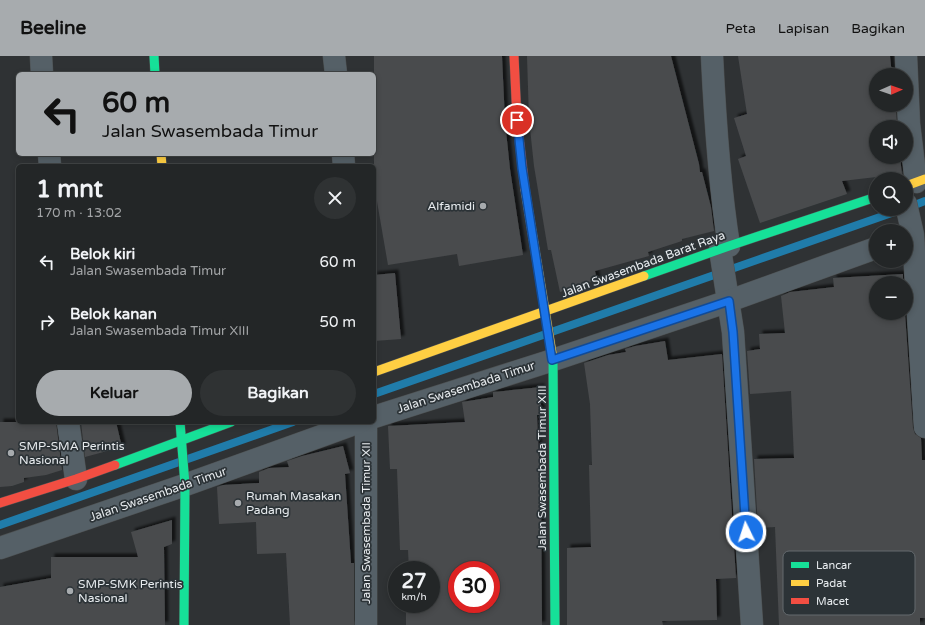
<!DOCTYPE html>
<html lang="id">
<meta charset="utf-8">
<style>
:root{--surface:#232627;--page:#2f3233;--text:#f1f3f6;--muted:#a3a5a7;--line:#404344;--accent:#a7abae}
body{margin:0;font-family:"Varela Round",sans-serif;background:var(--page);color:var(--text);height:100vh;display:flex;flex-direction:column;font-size:15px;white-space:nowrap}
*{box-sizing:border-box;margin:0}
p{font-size:13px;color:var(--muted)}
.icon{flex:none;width:22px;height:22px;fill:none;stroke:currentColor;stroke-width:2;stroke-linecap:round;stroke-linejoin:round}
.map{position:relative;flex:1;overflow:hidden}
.details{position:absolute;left:16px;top:108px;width:360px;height:260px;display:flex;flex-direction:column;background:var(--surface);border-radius:6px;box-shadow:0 2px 6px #0003,0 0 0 1px var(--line)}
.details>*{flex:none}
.hud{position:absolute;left:16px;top:16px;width:360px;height:84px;border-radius:6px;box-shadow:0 2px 6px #0003,0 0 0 1px var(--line);background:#a7abae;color:#111;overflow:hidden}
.needle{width:26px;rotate:88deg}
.tools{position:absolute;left:869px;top:12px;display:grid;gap:8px}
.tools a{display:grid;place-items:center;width:44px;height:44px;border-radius:50%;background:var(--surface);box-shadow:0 2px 6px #0003,0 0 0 1px var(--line);font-size:20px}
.speed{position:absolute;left:388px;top:505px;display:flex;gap:8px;font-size:20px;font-weight:700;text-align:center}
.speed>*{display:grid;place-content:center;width:52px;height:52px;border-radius:50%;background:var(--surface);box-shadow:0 2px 6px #0003,0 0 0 1px var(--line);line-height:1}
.speed small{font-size:10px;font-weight:400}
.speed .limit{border:6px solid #d22;background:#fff;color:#111}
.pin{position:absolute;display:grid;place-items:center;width:34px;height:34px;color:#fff;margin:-17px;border:2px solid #fff;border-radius:50%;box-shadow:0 1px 4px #0007}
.me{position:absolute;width:44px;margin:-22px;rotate:356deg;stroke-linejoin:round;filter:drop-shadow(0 0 3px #0008)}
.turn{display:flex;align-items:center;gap:14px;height:84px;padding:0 20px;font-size:18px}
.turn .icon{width:52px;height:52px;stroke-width:2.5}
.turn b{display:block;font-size:28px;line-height:34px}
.round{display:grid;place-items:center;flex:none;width:42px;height:42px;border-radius:21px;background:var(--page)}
.overview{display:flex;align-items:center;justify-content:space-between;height:68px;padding:0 20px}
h1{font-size:24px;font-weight:700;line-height:30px}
.button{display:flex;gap:8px;margin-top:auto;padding:8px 20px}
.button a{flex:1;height:46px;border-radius:24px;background:var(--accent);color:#111;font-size:16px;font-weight:700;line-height:46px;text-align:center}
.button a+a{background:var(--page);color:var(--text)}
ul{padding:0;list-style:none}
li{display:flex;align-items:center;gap:12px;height:60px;padding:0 20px}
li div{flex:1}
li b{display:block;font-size:15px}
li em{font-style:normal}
header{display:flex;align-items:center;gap:24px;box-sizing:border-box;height:56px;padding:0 20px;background:var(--accent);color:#111}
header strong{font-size:19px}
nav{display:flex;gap:22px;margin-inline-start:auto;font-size:14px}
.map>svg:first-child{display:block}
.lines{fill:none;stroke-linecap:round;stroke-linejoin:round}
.stream{stroke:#207caa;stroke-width:8}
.building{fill:#494b4d;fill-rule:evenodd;filter:url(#shadow)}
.street-casing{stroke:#4d5051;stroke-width:23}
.fast-casing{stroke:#4d5051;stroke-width:10}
.slow-casing{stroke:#4d5051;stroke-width:10}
.jam-casing{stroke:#4d5051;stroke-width:10}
.street{stroke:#556067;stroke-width:22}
.fast{stroke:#16e098;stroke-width:9}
.slow{stroke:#ffcf43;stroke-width:9}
.jam{stroke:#f24e42;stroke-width:9}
.route-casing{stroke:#114b97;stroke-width:10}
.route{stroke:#1a73e8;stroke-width:7}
.poi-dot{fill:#a7abae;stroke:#2c3337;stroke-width:1.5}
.labels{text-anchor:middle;stroke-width:3.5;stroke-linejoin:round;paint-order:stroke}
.poi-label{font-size:12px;fill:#e8ecef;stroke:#2c3337;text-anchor:start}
.street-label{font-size:12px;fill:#e8ecef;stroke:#2c3337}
.key{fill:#2c3337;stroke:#646a6e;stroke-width:1}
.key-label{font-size:11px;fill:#e8ecef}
</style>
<header>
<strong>Beeline</strong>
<nav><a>Peta</a><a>Lapisan</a><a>Bagikan</a></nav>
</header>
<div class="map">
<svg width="925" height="569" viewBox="0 0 925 569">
<defs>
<filter id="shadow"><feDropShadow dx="3.5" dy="-3.5" stdDeviation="1" flood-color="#0009"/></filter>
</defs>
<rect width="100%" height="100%" fill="#2f3234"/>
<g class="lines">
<g class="stream">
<path d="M 907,152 L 925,145"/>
<path d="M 374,338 L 903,153"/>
<path d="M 0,469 L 293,366"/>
</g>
</g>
<g class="building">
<path d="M 374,0 L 502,0 L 505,65 L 510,113 L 523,199 L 459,210 L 457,198 L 388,209 L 374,128 L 374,110 L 371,110 L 371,109 L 374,108 Z"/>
<path d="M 527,0 L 671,0 L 699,108 L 700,116 L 702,116 L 711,151 L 714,175 L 682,183 L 682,185 L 648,196 L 649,200 L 595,215 L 597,224 L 560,236 L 551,194 L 548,194 L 534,110 L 529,63 Z"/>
<path d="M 738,0 L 890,0 L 892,19 L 876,19 L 876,49 L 896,49 L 897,71 L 876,71 L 876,101 L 900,101 L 902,118 L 842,125 L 847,138 L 760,167 L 738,103 L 746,100 L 734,62 L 747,58 Z"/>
<path d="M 395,217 L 401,283 L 374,285 L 374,219 Z"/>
<path d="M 903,218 L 903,227 L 876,227 L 876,257 L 905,257 L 913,372 L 915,378 L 921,382 L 922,404 L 925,404 L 925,562 L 920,562 L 920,569 L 779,569 L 775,471 L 758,472 L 754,403 L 794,402 L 791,335 L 750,338 L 747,295 L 760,293 L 759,278 L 785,277 L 781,240 L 790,236 L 834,231 L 833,222 Z"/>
<path d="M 665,285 L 668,304 L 722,298 L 736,522 L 716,523 L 717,564 L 662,565 L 663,569 L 567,569 L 567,492 L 591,491 L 589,409 L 592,409 L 590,348 L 584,307 L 608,299 L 626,296 L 625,293 L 635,290 Z"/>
<path d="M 541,331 L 541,359 L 537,359 L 540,422 L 541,422 L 542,569 L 406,569 L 406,548 L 431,548 L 431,514 L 409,514 L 408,494 L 400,494 L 397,413 L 390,413 L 388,370 L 465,366 L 462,346 L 493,341 L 493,336 L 494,336 ZM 457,514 L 491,514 L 491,548 L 457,548 Z"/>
<path d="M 0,366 L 56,366 L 62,414 L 46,419 L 24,422 L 24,426 L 12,430 L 0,431 Z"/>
<path d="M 81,366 L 116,366 L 122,391 L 85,401 Z"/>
<path d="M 343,390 L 350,417 L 345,418 L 351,507 L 354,507 L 354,569 L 290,569 L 286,497 L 257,498 L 256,466 L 219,468 L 217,431 L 223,429 L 259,427 L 259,416 L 269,412 L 289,411 L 287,405 L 302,400 Z"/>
<path d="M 172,464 L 172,488 L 164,491 L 165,569 L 0,569 L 0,531 L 51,522 L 51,501 L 138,501 L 131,476 Z"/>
</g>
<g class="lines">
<defs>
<g id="street">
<path d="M 41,0 L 42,18"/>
<path d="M 334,0 L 336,18"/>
<path d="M 712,0 C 715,63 719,127 729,190"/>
<path d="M 906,0 L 909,68 L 916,126"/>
<path d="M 49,98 L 50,110"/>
<path d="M 343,98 L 344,110"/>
<path d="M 906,148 L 913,179 L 925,371"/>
<path d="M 720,193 L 733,276 L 752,569"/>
<path d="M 374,361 L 553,304 L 729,245 L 876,192"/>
<path d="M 68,366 L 76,423"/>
<path d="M 366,366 L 366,569"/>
<path d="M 0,492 L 185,429 L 360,366"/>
</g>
<g id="fast">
<path d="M 154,0 L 155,18"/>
<path d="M 644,220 L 729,190 L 876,141"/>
<path d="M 553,303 L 555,569"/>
<path d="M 180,366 L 185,429 L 184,569"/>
<path d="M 115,409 L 231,366"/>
</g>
<g id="slow">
<path d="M 161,98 L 162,110"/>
<path d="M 906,130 L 925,123"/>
<path d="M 525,133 L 553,303"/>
<path d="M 374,316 L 644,220"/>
</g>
<g id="jam">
<path d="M 514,0 L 517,64 L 525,133"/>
<path d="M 0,447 L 76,423 L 115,409"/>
</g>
</defs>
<use href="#street" class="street-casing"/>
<use href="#fast" class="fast-casing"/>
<use href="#slow" class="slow-casing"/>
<use href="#jam" class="jam-casing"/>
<use href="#street" class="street"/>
<use href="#fast" class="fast"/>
<use href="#slow" class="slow"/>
<use href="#jam" class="jam"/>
</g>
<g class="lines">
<defs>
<path id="route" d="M 517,64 L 522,112 L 552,304 L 729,245 L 733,276 L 746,476"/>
</defs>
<use href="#route" class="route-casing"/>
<use href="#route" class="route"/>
</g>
<g class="poi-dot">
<circle cx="483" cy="150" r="4"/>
<circle cx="11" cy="397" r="4"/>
<circle cx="238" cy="447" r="4"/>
<circle cx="70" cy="535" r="4"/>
</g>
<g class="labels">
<g class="poi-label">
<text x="475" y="154" text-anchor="end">Alfamidi</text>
<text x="19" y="394">SMP-SMA Perintis<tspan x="19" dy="14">Nasional</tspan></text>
<text x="246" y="444">Rumah Masakan<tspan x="246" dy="14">Padang</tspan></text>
<text x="78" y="532">SMP-SMK Perintis<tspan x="78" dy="14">Nasional</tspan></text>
</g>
<g class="street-label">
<text transform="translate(643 208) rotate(-20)" y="4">Jalan Swasembada Barat Raya</text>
<text transform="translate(466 331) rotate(-18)" y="4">Jalan Swasembada Timur</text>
<text transform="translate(542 412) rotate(-90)" y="4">Jalan Swasembada Timur XIII</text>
<text transform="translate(158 438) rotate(-19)" y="4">Jalan Swasembada Timur</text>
<text transform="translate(366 467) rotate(-90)" y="4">Jalan Swasembada Timur XII</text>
</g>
</g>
<rect x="783" y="495" width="132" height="64" rx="6" class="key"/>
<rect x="791" y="506" width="18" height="6" fill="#16e098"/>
<rect x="791" y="524" width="18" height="6" fill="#ffcf43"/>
<rect x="791" y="542" width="18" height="6" fill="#f24e42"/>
<g class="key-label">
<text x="816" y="513">Lancar</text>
<text x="816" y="531">Padat</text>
<text x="816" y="549">Macet</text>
</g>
</svg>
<div class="tools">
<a><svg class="needle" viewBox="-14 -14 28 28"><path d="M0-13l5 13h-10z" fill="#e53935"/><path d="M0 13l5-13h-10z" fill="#a3a5a7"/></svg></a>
<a><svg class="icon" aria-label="sound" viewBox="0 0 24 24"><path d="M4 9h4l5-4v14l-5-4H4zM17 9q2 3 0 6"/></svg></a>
<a><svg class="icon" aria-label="search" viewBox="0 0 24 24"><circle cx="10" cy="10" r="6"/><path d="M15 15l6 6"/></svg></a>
<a>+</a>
<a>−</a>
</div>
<div class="speed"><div>27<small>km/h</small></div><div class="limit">30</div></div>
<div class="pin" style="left:517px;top:64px;background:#d93025"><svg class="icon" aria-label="arrive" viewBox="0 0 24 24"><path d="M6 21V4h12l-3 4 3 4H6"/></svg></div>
<svg class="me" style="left:746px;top:476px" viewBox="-20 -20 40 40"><circle r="17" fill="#1a73e8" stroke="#fff" stroke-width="3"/><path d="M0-11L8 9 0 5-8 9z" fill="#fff"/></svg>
<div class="hud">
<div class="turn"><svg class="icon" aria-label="left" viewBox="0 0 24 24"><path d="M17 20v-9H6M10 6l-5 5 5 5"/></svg><div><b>60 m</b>Jalan Swasembada Timur</div></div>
</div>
<section class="details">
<div class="overview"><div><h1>1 mnt</h1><p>170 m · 13:02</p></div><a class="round"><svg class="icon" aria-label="close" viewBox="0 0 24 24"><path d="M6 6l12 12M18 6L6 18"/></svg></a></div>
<ul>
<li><svg class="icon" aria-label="left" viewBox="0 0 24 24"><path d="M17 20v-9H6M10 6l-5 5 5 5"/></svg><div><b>Belok kiri</b><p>Jalan Swasembada Timur</p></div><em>60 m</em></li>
<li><svg class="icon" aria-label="right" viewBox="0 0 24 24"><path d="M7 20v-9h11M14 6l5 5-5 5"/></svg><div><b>Belok kanan</b><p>Jalan Swasembada Timur XIII</p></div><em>50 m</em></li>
</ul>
<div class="button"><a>Keluar</a><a>Bagikan</a></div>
</section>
</div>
